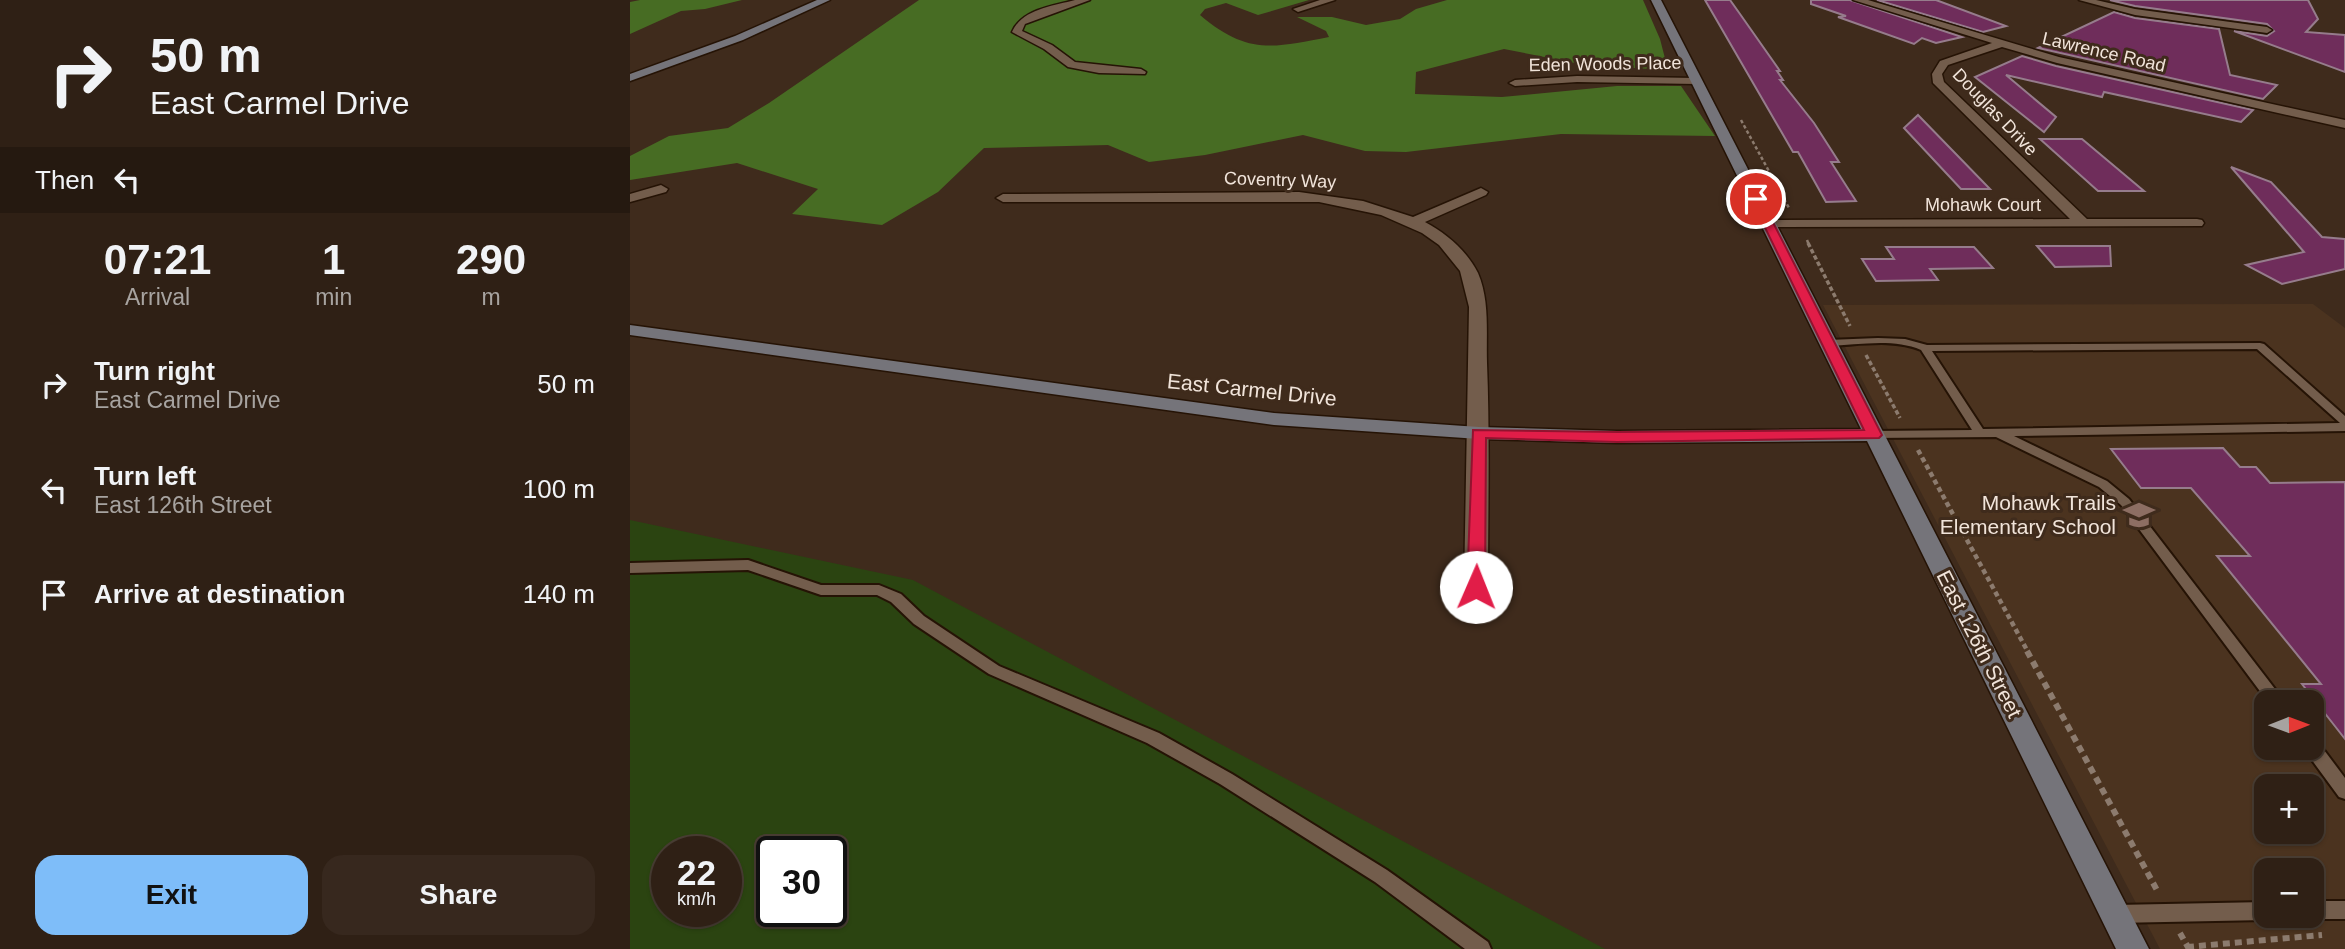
<!DOCTYPE html>
<meta charset="utf-8">
<style>
:root{--surface:#2f2015;--page:#37281e;--text:#f1f3f6;--muted:#a7a3a0;--line:#4a3e34;--accent:#7ebdf9}
body{margin:0;font-family:Helvetica,sans-serif;background:var(--page);color:var(--text);height:100vh;display:flex;flex-direction:column;font-size:26px;white-space:nowrap}
*{box-sizing:border-box;margin:0}
p{font-size:23px;color:var(--muted)}
.icon{flex:none;width:38px;height:38px;fill:none;stroke:currentColor;stroke-width:2;stroke-linecap:round;stroke-linejoin:round}
.map{position:relative;flex:1;overflow:hidden}
.drawer{display:flex;flex-direction:column;background:var(--surface);width:630px}
.drawer>*{flex:none}
.top-card{background:#2f2015;color:var(--text);overflow:hidden}
.needle{width:46px;rotate:89deg}
.tools{position:absolute;left:1624px;top:690px;display:grid;gap:14px}
.tools a{display:grid;place-items:center;width:70px;height:70px;border-radius:14px;background:var(--surface);box-shadow:0 2px 5px #0004,0 0 0 2px var(--line);font-size:35px}
.speed{position:absolute;left:21px;top:836px;display:flex;gap:14px;font-size:35px;font-weight:700;text-align:center}
.speed>*{display:grid;place-content:center;width:91px;height:91px;border-radius:50%;background:var(--surface);box-shadow:0 2px 5px #0004,0 0 0 2px var(--line);line-height:1}
.speed small{font-size:18px;font-weight:400}
.speed .limit{border:4px solid #111;border-radius:10px;background:#fff;color:#111}
.pin{position:absolute;display:grid;place-items:center;width:60px;height:60px;color:#fff;margin:-30px;border:4px solid #fff;border-radius:50%;box-shadow:0 2px 7px #0007}
.me{position:absolute;width:77px;margin:-38px;rotate:1deg;stroke-linejoin:round;filter:drop-shadow(0 0 5px #0008)}
.turn{display:flex;align-items:center;gap:24px;height:147px;padding:0 35px;font-size:32px}
.turn .icon{width:91px;height:91px;stroke-width:2.5}
.turn b{display:block;font-size:49px;line-height:60px}
.then{display:flex;align-items:center;height:66px;padding:0 35px;background:#0003;gap:14px;font-size:26px}
.eta{display:flex;justify-content:space-evenly;align-items:center;height:119px;text-align:center}
.eta b{font-size:42px;font-weight:700;line-height:49px}
.primary-button{display:flex;gap:14px;margin-top:auto;padding:14px 35px}
.primary-button a{flex:1;height:80px;border-radius:21px;background:var(--accent);color:#111;font-size:28px;font-weight:700;line-height:80px;text-align:center}
.primary-button a+a{background:var(--page);color:var(--text)}
ul{padding:0;list-style:none}
li{display:flex;align-items:center;gap:21px;height:105px;padding:0 35px}
li div{flex:1}
li b{display:block;font-size:26px}
li em{font-style:normal}
main{display:flex;flex:1;min-height:0}
.map>svg:first-child{display:block}
.built{fill:#4b331f;fill-rule:evenodd}
.green{fill:#2b4411;fill-rule:evenodd}
.forest{fill:#476c23}
.building{fill:#6f2d5b;stroke:#967c8c;stroke-width:2}
.lines{fill:none;stroke-linecap:round;stroke-linejoin:round}
.lane-casing{stroke:#251305;stroke-width:4}
.street-casing{stroke:#251305;stroke-width:3}
.secondary-casing{stroke:#251305;stroke-width:3}
.path-far3{stroke:#8c7b6e;stroke-width:2.5;stroke-dasharray:3.5 2.5;stroke-linecap:butt}
.path-far2{stroke:#8c7b6e;stroke-width:3.5;stroke-dasharray:4.5 2.5;stroke-linecap:butt}
.path-far1{stroke:#8c7b6e;stroke-width:4.5;stroke-dasharray:5 3.5;stroke-linecap:butt}
.path{stroke:#8c7b6e;stroke-width:6;stroke-dasharray:7 5;stroke-linecap:butt}
.lane{fill:#735d4c;fill-rule:evenodd}
.street{fill:#735d4c;fill-rule:evenodd}
.secondary{fill:#75747a;fill-rule:evenodd}
.route{fill:#e11d48;stroke:#92132f;stroke-width:2}
.labels{text-anchor:middle;stroke-width:6;stroke-linejoin:round;paint-order:stroke}
.far-street-label{font-size:18px;fill:#f1e4da;stroke:#3f2b1c}
.street-label{font-size:21px;fill:#f1e4da;stroke:#3f2b1c}
.poi-label{font-size:21px;fill:#f1e4da;stroke:#3f2b1c;text-anchor:end}
</style>
<main>
<section class="drawer">
<div class="top-card">
<div class="turn"><svg class="icon" aria-label="right" viewBox="0 0 24 24"><path d="M7 20v-9h11M14 6l5 5-5 5"/></svg><div><b>50 m</b>East Carmel Drive</div></div>
<div class="then">Then<svg class="icon" aria-label="left" viewBox="0 0 24 24"><path d="M17 20v-9H6M10 6l-5 5 5 5"/></svg></div>
</div>
<div class="eta">
<div><b>07:21</b><p>Arrival</p></div>
<div><b>1</b><p>min</p></div>
<div><b>290</b><p>m</p></div>
</div>
<ul>
<li><svg class="icon" aria-label="right" viewBox="0 0 24 24"><path d="M7 20v-9h11M14 6l5 5-5 5"/></svg><div><b>Turn right</b><p>East Carmel Drive</p></div><em>50 m</em></li>
<li><svg class="icon" aria-label="left" viewBox="0 0 24 24"><path d="M17 20v-9H6M10 6l-5 5 5 5"/></svg><div><b>Turn left</b><p>East 126th Street</p></div><em>100 m</em></li>
<li><svg class="icon" aria-label="arrive" viewBox="0 0 24 24"><path d="M6 21V4h12l-3 4 3 4H6"/></svg><div><b>Arrive at destination</b></div><em>140 m</em></li>
</ul>
<div class="primary-button"><a>Exit</a><a>Share</a></div>
</section>
<div class="map">
<svg width="1715" height="949" viewBox="0 0 1715 949">
<rect width="100%" height="100%" fill="#3f2b1c"/>
<path class="built" d="M 1683,304 L 1715,328 L 1715,949 L 1530,949 L 1193,305 ZM 1636,702 L 1682,702 L 1682,747 L 1636,747 ZM 1636,786 L 1682,786 L 1682,831 L 1636,831 ZM 1636,870 L 1682,870 L 1682,915 L 1636,915 Z"/>
<path class="green" d="M 0,520 L 283,580 L 975,949 L 0,949 ZM 37,852 L 96,852 L 96,912 L 37,912 ZM 142,852 L 201,852 L 201,912 L 142,912 Z"/>
<g class="forest">
<path d="M 10,0 L 112,0 L 75,9 L 51,11 L 0,34 L 0,2 Z"/>
<path d="M 289,0 L 679,0 L 628,15 L 596,3 L 575,9 L 570,15 C 617,55 643,48 699,37 L 696,31 L 667,17 L 702,17 L 736,25 L 770,19 L 786,9 L 817,0 L 1013,0 L 1030,39 L 1038,70 L 955,65 L 874,49 L 786,72 L 785,94 L 872,97 L 987,86 L 1051,86 L 1085,136 L 931,134 L 776,152 L 735,151 L 673,135 L 575,155 L 519,162 L 478,145 L 354,148 L 308,192 L 252,225 L 162,214 L 188,189 L 107,163 L 0,180 L 0,156 L 39,136 L 98,128 L 139,103 Z"/>
</g>
<g class="building">
<path d="M 1075,0 L 1100,0 L 1110,14 L 1150,71 L 1147,71 L 1153,80 L 1150,80 L 1184,123 L 1209,162 L 1201,162 L 1226,201 L 1196,202 L 1168,152 L 1163,152 Z"/>
<path d="M 1181,0 L 1220,0 L 1332,37 L 1306,43 L 1292,38 L 1284,44 L 1208,17 L 1216,16 L 1181,4 Z"/>
<path d="M 1247,0 L 1306,0 L 1376,26 L 1353,32 Z"/>
<path d="M 1480,0 L 1678,0 L 1688,19 L 1676,32 L 1715,35 L 1715,72 L 1604,31 L 1637,36 L 1644,31 L 1637,24 L 1505,6 Z"/>
<path d="M 1484,12 L 1505,18 L 1589,29 L 1600,75 L 1647,85 L 1633,99 L 1408,48 Z"/>
<path d="M 1392,56 L 1426,66 L 1623,110 L 1611,122 L 1474,92 L 1472,97 L 1376,75 L 1426,117 L 1414,132 L 1345,77 Z"/>
<path d="M 1288,115 L 1360,189 L 1331,189 L 1274,128 Z"/>
<path d="M 1410,139 L 1452,139 L 1514,191 L 1468,191 Z"/>
<path d="M 1601,167 L 1641,182 L 1692,237 L 1715,239 L 1715,269 L 1652,284 L 1616,265 L 1674,252 Z"/>
<path d="M 1407,246 L 1480,246 L 1481,266 L 1425,267 Z"/>
<path d="M 1256,247 L 1344,247 L 1363,268 L 1300,269 L 1308,280 L 1246,281 L 1232,259 L 1264,259 Z"/>
<path d="M 1593,448 L 1610,467 L 1626,467 L 1640,483 L 1715,482 L 1715,739 L 1672,684 L 1691,684 L 1587,556 L 1620,556 L 1561,488 L 1511,488 L 1481,449 Z"/>
</g>
<g class="lines">
<defs>
<g id="lane">
<path d="M 1248,338 L 1275,339 L 1297,345 L 1630,343 L 1634,344 L 1715,416 L 1715,431 L 1384,436 L 1477,481 L 1499,499 L 1655,702 L 1638,702 L 1491,505 L 1469,487 L 1366,437 L 1240,438 L 1238,435 L 1240,432 L 1244,431 L 1342,430 L 1291,350 C 1263,338 1228,345 1198,346 L 1193,343 L 1198,340 ZM 1627,349 L 1710,423 L 1353,429 L 1302,351 Z"/>
<path d="M 118,560 L 191,585 L 249,585 L 271,594 L 294,616 L 369,666 L 529,733 L 602,774 L 757,870 L 858,942 L 861,949 L 835,949 L 745,882 L 590,784 L 517,743 L 359,674 L 284,624 L 261,602 L 247,595 L 191,595 L 118,570 L 0,573 L 0,563 Z"/>
<path d="M 1682,740 L 1688,742 L 1715,778 L 1715,799 L 1709,797 L 1676,752 L 1674,747 L 1682,747 Z"/>
<path d="M 1682,901 L 1715,901 L 1715,919 L 1682,919 L 1675,917 L 1682,915 Z"/>
<path d="M 1636,902 L 1636,915 L 1644,915 L 1636,920 L 1485,923 L 1478,921 L 1476,914 L 1478,907 L 1485,905 Z"/>
</g>
<g id="street">
<path d="M 445,0 L 460,0 L 395,24 L 392,31 L 422,45 L 445,62 L 511,69 L 516,72 L 515,74 L 469,73 L 438,67 L 414,49 L 382,32 C 392,9 423,6 445,0 Z"/>
<path d="M 690,0 L 705,0 L 668,12 L 663,9 Z"/>
<path d="M 1223,0 L 1238,0 L 1429,57 L 1715,120 L 1715,128 L 1427,63 L 1372,47 L 1318,65 L 1312,74 L 1314,82 L 1457,219 L 1567,219 L 1572,220 L 1574,223 L 1572,226 L 1134,227 L 1132,224 L 1139,220 L 1440,219 L 1303,83 L 1302,74 L 1310,61 L 1362,43 Z"/>
<path d="M 1449,0 L 1466,0 L 1505,9 L 1637,27 L 1642,30 L 1637,33 L 1505,15 Z"/>
<path d="M 947,76 L 1066,78 L 1072,81 L 1066,84 L 947,82 L 885,86 L 879,83 L 885,80 Z"/>
<path d="M 31,185 L 38,189 L 36,192 L 0,202 L 0,194 Z"/>
<path d="M 851,188 L 858,192 L 856,195 L 795,222 C 816,233 837,251 848,273 C 860,301 856,333 857,363 C 860,438 858,512 858,587 L 854,593 L 846,596 L 838,593 L 834,587 L 839,307 L 830,271 L 809,245 L 792,233 L 751,215 L 689,202 L 373,202 L 366,198 L 373,194 L 669,192 L 733,201 L 783,217 Z"/>
</g>
<g id="secondary">
<path d="M 187,0 L 200,0 L 113,40 L 0,81 L 0,74 L 105,36 Z"/>
<path d="M 1021,0 L 1031,0 L 1519,949 L 1486,949 L 1237,441 L 987,443 L 849,439 L 644,425 L 0,335 L 0,325 L 644,413 L 849,427 L 987,431 L 1231,429 Z"/>
</g>
</defs>
<use href="#lane" class="lane-casing"/>
<use href="#street" class="street-casing"/>
<use href="#secondary" class="secondary-casing"/>
<g class="path-far3">
<path d="M 1111,120 L 1159,208"/>
<path d="M 1177,240 L 1179,245"/>
</g>
<g class="path-far2">
<path d="M 1178,243 L 1220,326"/>
<path d="M 1236,355 L 1270,418"/>
</g>
<path class="path-far1" d="M 1288,450 L 1398,652"/>
<g class="path">
<path d="M 1397,651 L 1528,892"/>
<path d="M 1682,719 L 1689,728"/>
<path d="M 1550,933 L 1559,949"/>
<path d="M 1557,947 L 1692,935"/>
</g>
<use href="#lane" class="lane"/>
<use href="#street" class="street"/>
<use href="#secondary" class="secondary"/>
</g>
<path class="route" d="M 1126,196 L 1131,199 L 1252,435 L 1249,438 L 987,442 L 856,438 L 855,587 L 852,592 L 840,592 L 837,587 L 843,430 L 987,432 L 1234,430 L 1121,199 Z"/>
<defs>
<symbol id="school-bare" viewBox="-9 -9 18 18"><path d="M0-5L7-2L0 1L-7-2ZM-4 1L0 2.5L4 1V4Q0 6-4 4Z" fill="#8d6e63" stroke="#3f2b1c" stroke-width="2.5" paint-order="stroke"/></symbol>
</defs>
<g fill-rule="evenodd">
<use href="#school-bare" x="1487" y="493" width="44" height="44"/>
</g>
<g class="labels">
<g class="far-street-label">
<text transform="translate(1474 52) rotate(13)" y="6">Lawrence Road</text>
<text transform="translate(975 64) rotate(-1)" y="6">Eden Woods Place</text>
<text transform="translate(1365 112) rotate(46)" y="6">Douglas Drive</text>
<text transform="translate(650 180) rotate(2)" y="6">Coventry Way</text>
<text x="1353" y="211">Mohawk Court</text>
</g>
<g class="street-label">
<text transform="translate(622 390) rotate(6)" y="7">East Carmel Drive</text>
<text transform="translate(1349 644) rotate(63)" y="7">East 126th Street</text>
</g>
<g class="poi-label">
<text x="1486" y="510">Mohawk Trails<tspan x="1486" dy="24">Elementary School</tspan></text>
</g>
</g>
</svg>
<div class="tools">
<a><svg class="needle" viewBox="-14 -14 28 28"><path d="M0-13l5 13h-10z" fill="#e53935"/><path d="M0 13l5-13h-10z" fill="#a7a3a0"/></svg></a>
<a>+</a>
<a>−</a>
</div>
<div class="speed"><div>22<small>km/h</small></div><div class="limit">30</div></div>
<div class="pin" style="left:1126px;top:199px;background:#d93025"><svg class="icon" aria-label="arrive" viewBox="0 0 24 24"><path d="M6 21V4h12l-3 4 3 4H6"/></svg></div>
<svg class="me" style="left:846px;top:587px" viewBox="-20 -20 40 40"><circle r="19" fill="#fff"/><path d="M0-13L10 11 0 6-10 11z" fill="#e11d48"/></svg>
</div>
</main>
